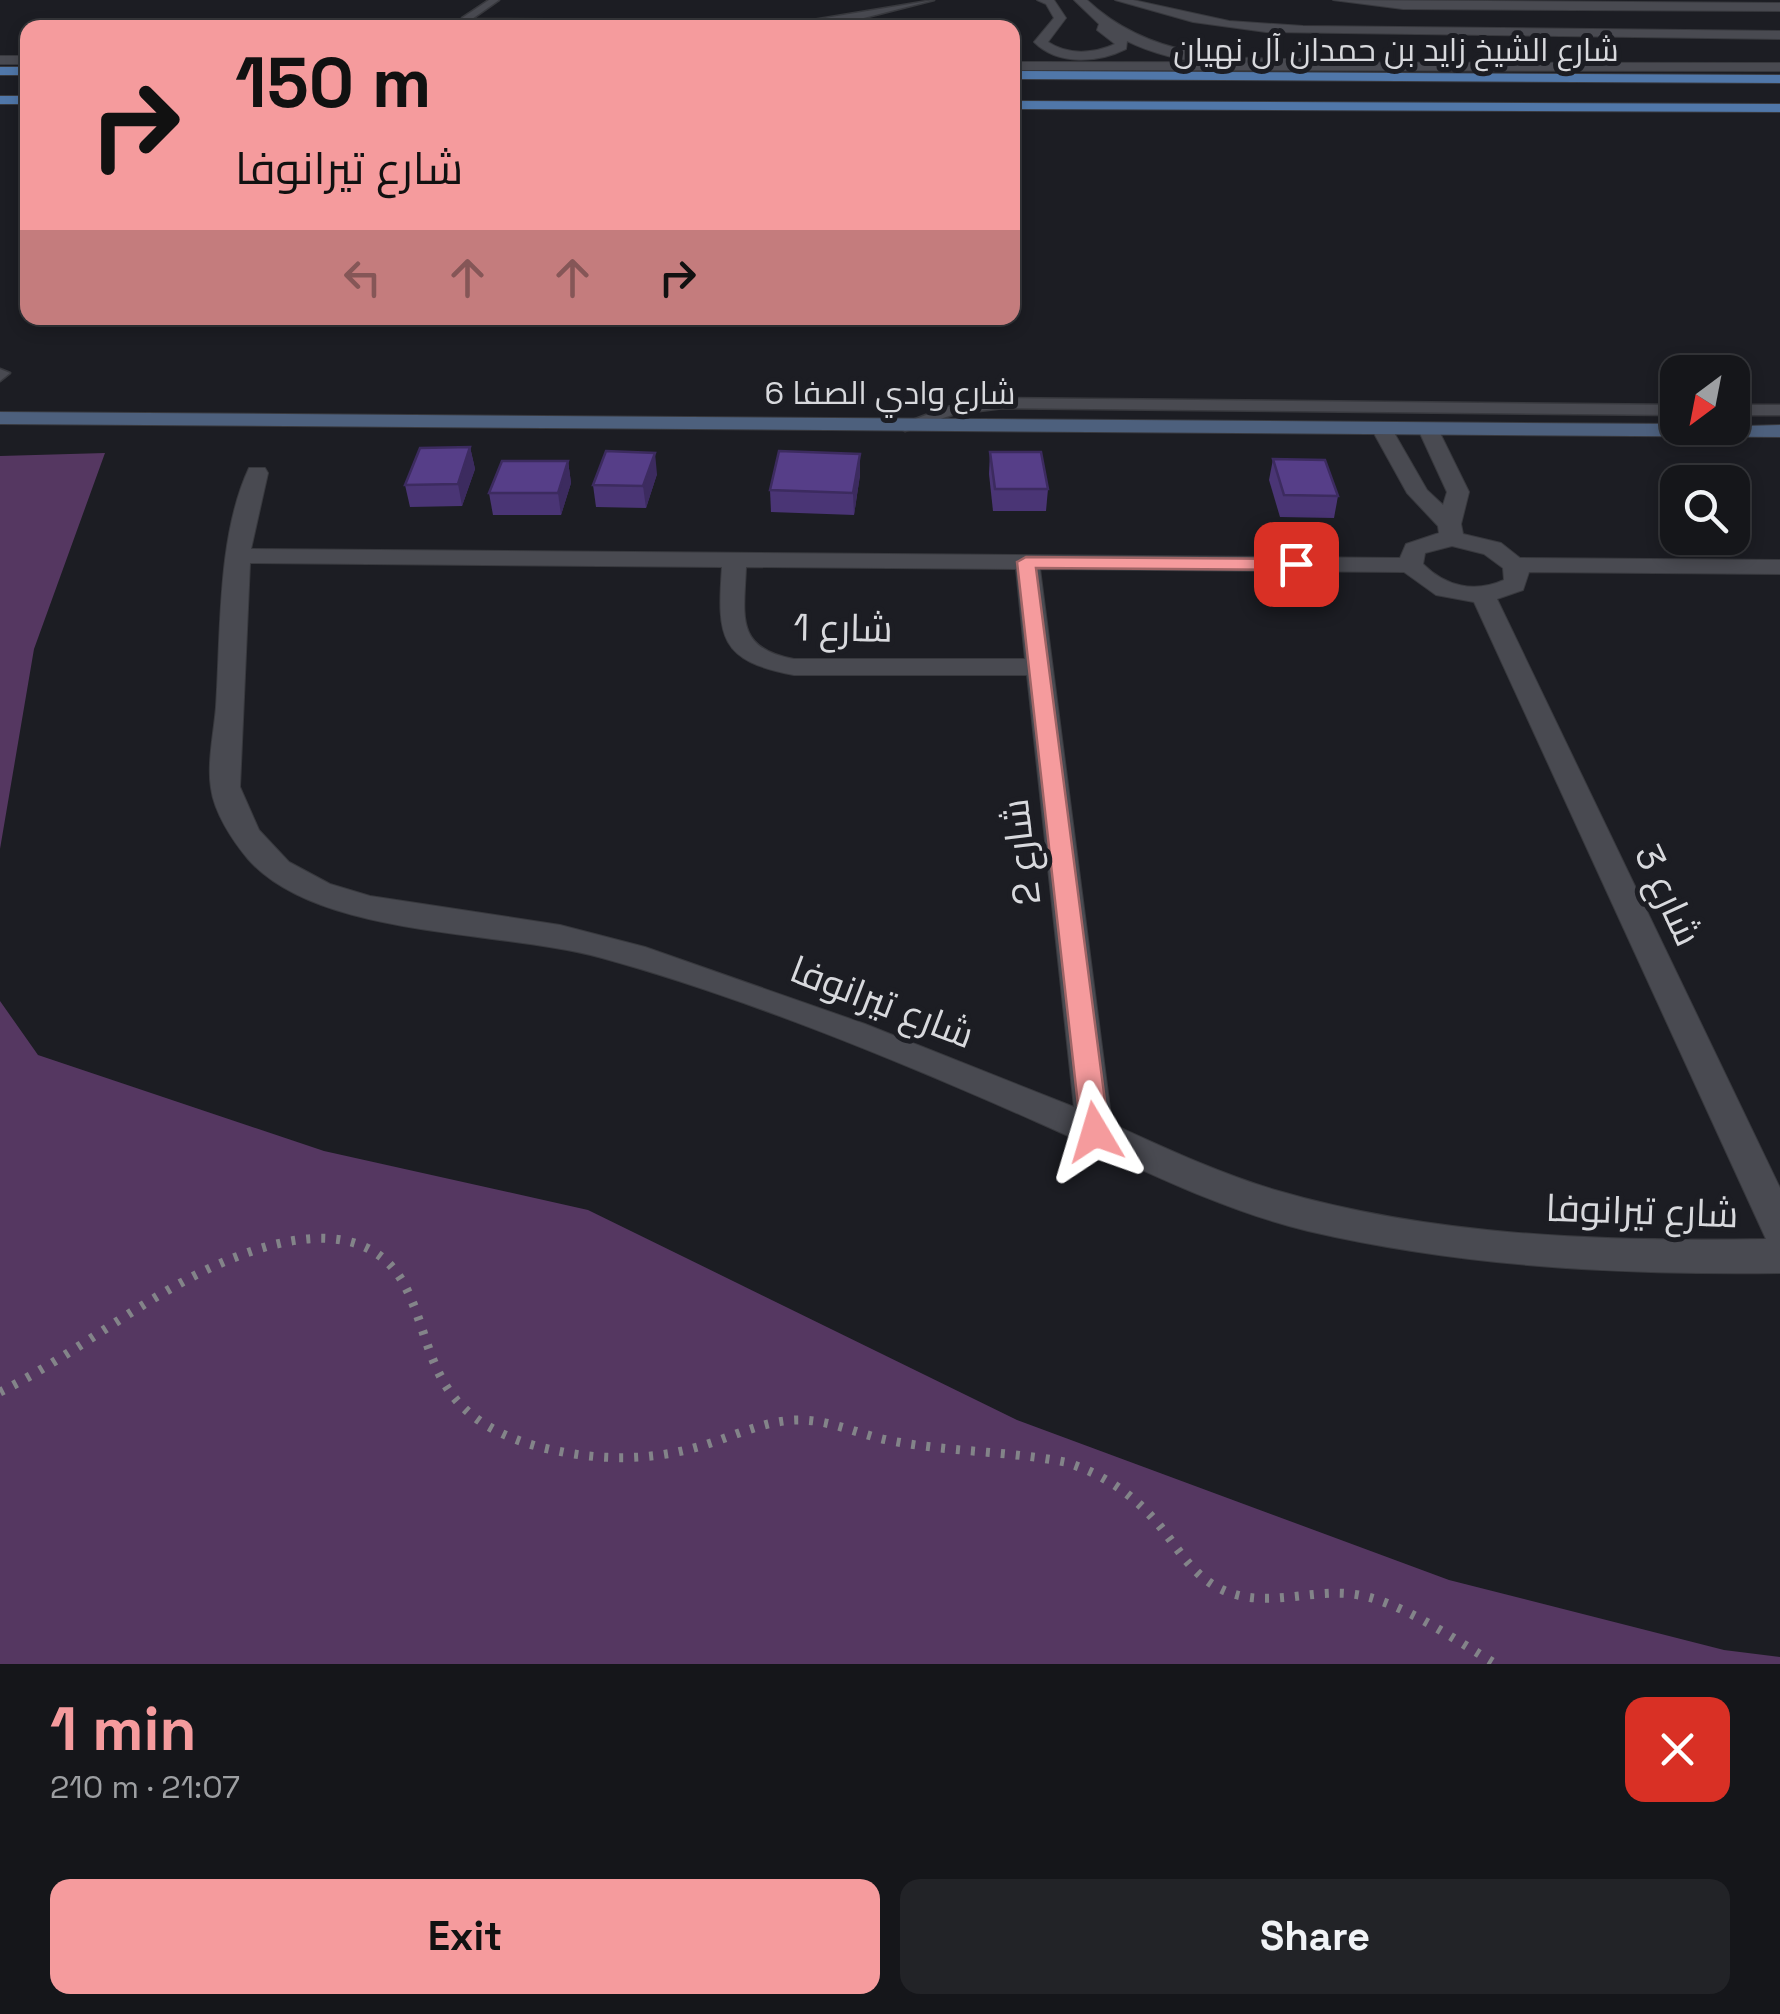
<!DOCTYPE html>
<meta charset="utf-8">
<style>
:root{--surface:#15161a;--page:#222327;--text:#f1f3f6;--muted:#9d9fa2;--line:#343539;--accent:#f59b9d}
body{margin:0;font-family:"Space Grotesk",Cairo,sans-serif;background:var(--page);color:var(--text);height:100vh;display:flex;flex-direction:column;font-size:38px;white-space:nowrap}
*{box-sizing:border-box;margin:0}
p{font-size:32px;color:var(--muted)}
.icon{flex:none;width:55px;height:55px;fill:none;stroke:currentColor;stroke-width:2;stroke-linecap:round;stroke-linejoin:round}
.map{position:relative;height:1664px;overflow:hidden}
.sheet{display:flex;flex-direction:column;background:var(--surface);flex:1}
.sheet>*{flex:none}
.guide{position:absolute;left:20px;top:20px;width:1000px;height:305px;border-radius:20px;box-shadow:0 5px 15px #0003,0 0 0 2px var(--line);background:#f59b9d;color:#111;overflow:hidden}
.needle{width:65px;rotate:212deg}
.fabs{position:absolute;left:1660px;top:355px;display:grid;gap:20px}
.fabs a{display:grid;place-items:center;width:90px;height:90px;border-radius:20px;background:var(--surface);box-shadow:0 5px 15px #0003,0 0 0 2px var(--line);font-size:50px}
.pin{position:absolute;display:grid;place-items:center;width:85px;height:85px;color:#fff;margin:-42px;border-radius:20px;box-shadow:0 5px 15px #0006}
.me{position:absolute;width:110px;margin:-55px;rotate:353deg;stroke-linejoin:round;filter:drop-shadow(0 0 8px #0008)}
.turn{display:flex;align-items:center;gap:35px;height:210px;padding:0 50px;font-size:45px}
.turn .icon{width:130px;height:130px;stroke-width:2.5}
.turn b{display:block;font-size:70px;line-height:85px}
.lanes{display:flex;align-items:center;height:95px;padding:0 50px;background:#0003;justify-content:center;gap:50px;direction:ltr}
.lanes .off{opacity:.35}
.round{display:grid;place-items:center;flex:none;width:105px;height:105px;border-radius:20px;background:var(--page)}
.summary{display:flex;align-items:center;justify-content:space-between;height:170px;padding:0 50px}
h1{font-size:60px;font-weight:700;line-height:75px;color:var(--accent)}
.action{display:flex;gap:20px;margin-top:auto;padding:20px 50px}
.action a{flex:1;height:115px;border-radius:20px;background:var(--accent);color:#111;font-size:40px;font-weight:700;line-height:115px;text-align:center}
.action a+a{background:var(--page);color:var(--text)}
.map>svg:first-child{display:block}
.green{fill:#553761}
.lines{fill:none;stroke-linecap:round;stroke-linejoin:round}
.service-casing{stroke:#38393e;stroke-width:3}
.minor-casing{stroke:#38393e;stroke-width:2}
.tertiary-casing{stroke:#38393e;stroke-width:2}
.secondary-casing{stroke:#38393e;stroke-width:2}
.primary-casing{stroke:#38393e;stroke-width:2}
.path{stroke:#838489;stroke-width:9;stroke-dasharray:4 11;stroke-linecap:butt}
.service{fill:#494a51;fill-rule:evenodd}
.minor{fill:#494a51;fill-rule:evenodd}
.tertiary{fill:#494a51;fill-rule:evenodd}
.secondary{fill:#4d607d;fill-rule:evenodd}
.primary{fill:#5077a9;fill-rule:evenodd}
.wall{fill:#4a3575}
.shaded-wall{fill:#3c2b5f}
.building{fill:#563e88;stroke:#3c2b5f;stroke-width:2.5}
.route{fill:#f59b9d;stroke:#9f6566;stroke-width:2.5}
.labels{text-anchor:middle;stroke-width:10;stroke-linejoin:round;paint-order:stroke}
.far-street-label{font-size:32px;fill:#d8d9dd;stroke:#1c1d23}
.street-label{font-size:38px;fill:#d8d9dd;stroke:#1c1d23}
</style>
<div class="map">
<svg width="1780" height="1664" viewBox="0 0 1780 1664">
<rect width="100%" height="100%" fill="#1c1d23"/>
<g class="green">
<path d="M 105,453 L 34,649 L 0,849 L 0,456 Z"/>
<path d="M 0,1001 L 38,1055 L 324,1151 L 588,1210 L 1017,1420 L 1449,1580 L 1724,1650 L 1780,1657 L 1780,1664 L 0,1664 Z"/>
</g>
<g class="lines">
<defs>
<g id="service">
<path d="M 489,0 L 499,0 L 472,19 L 807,21 L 934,0 L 844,23 L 807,27 L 476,27 L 462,22 L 462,18 Z"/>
<path d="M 0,369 L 10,373 L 0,381 Z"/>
<path d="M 1003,398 L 1678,405 L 1678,415 L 1003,408 L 955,414 L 905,431 L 897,426 L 947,407 Z"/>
<rect x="1732" y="405" width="48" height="10"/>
</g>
<g id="minor">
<path d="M 1037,0 L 1054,0 L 1066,18 L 1048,42 C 1068,55 1093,54 1115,44 L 1097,30 L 1099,24 L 1074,0 L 1087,0 C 1152,61 1236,59 1320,59 L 1327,63 L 1320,67 C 1256,67 1186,70 1127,41 L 1126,49 C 1098,63 1058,66 1034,42 L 1054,18 L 1046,4 Z"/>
<path d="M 1115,0 L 1133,0 L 1229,21 L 1303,26 L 1780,31 L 1780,39 L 1266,32 L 1193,22 Z"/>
<path d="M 1333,0 L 1780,3 L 1780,11 L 1403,9 Z"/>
<path d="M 1382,422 L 1389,424 L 1427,490 L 1443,505 L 1447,492 L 1418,429 L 1422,425 L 1436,425 L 1469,492 L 1461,524 L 1463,534 L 1501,543 L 1520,558 L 1780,560 L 1780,574 L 1529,572 L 1523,590 L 1497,599 L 1780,1188 L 1780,1273 C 1621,1275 1463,1267 1308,1231 C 1213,1208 1126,1161 1037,1122 C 899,1061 747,998 602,958 C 503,930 318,939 248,859 C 232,840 214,812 211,788 C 207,763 214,732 216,707 C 221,633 217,536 249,468 L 265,468 L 268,473 L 251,549 L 1400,558 L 1406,544 L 1439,533 L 1438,526 L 1407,493 L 1371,428 ZM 1452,546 L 1484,554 L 1503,568 L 1504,580 C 1475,593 1446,587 1423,564 L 1425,553 ZM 250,563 L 722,567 C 717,637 719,661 794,675 L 1027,675 L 1074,1107 L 865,1024 L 645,947 L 560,925 L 370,896 L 330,884 L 289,862 L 259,830 L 240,787 ZM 746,567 L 1016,569 L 1025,659 L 794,659 C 735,648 744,617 746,567 ZM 1040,569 L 1404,572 L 1436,595 L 1474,602 L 1766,1239 C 1603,1242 1432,1236 1275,1190 C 1218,1173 1165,1148 1112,1124 Z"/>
</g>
<g id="tertiary">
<rect x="0" y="56" width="28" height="8"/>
<path d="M 1012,62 L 1780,63 L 1780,71 L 1012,70 Z"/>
</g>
<path id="secondary" d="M 0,412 L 1678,424 L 1678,428 L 1780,425 L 1780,437 L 0,424 Z"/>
<g id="primary">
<rect x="0" y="67" width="28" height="8"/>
<path d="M 1012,71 L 1780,75 L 1780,83 L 1012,79 Z"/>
<rect x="0" y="96" width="28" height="8"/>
<path d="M 1012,101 L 1780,104 L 1780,112 L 1012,109 Z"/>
</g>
</defs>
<use href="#service" class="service-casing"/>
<use href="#minor" class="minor-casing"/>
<use href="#tertiary" class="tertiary-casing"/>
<use href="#secondary" class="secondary-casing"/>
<use href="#primary" class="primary-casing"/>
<path class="path" d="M 0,1392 C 83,1351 157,1285 244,1254 C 304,1232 377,1224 408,1292 C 424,1326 429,1365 453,1396 C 478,1428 520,1444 558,1451 C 605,1461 655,1460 701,1446 C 732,1437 763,1421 796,1420 C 830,1419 859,1435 892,1441 C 949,1452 1008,1451 1065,1462 C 1103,1474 1133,1494 1159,1525 C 1179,1549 1193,1577 1223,1590 C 1265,1609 1308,1589 1352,1594 C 1398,1599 1455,1640 1496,1664"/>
<use href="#service" class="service"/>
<use href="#minor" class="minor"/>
<use href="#tertiary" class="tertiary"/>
<use href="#secondary" class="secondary"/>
<use href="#primary" class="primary"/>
</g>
<g class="wall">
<path d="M 470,447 L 475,469 L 462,506 L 410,507 L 405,485 Z"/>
<path d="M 990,452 L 1048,489 L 1046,511 L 993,511 L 989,474 Z"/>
<path d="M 1273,459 L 1338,496 L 1334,518 L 1280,517 L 1269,480 Z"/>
<path d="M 568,461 L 571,483 L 561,515 L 493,515 L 489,493 Z"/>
<path d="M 657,474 L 646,508 L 596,507 L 593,485 Z"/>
<path d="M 860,475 L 854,515 L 771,512 L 770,490 Z"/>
</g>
<g class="shaded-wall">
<path d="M 470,447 L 475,469 L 462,506 L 458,484 Z"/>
<path d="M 655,453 L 657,474 L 646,508 L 643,486 Z"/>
<path d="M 860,454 L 860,475 L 854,515 L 853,493 Z"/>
<path d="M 568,461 L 571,483 L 561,515 L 558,493 Z"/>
</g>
<g class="building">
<path d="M 470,447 L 458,484 L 405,485 L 420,448 Z"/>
<path d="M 606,451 L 655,453 L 643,486 L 593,485 Z"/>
<path d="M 779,451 L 860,454 L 853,493 L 770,490 Z"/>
<path d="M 990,452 L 1041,452 L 1048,489 L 995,489 Z"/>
<path d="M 1273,459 L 1325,460 L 1338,496 L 1284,495 Z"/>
<path d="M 502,461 L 568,461 L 558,493 L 489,493 Z"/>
</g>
<path class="route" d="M 1026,557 L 1296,559 L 1305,564 L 1296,570 L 1036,568 L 1109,1132 L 1105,1140 L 1095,1143 L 1085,1140 L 1081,1132 L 1017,562 Z"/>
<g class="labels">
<g class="far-street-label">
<text x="1396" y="61">شارع الشيخ زايد بن حمدان آل نهيان</text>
<text x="890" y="404">شارع وادي الصفا 6</text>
</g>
<g class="street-label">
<text transform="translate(843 628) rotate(1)" y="13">شارع 1</text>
<text transform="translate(1021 852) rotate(-97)" y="13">شارع 2</text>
<text transform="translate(1668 895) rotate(65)" y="13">شارع 3</text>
<text transform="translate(882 1002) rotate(21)" y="13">شارع تيرانوفا</text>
<text transform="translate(1642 1211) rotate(2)" y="13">شارع تيرانوفا</text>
</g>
</g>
</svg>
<div class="fabs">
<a><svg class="needle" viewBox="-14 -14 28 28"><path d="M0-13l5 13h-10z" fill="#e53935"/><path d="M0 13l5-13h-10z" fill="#9d9fa2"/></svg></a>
<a><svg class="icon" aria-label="search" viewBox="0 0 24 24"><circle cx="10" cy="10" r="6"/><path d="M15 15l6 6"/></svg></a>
</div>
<div class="pin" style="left:1296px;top:564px;background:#d93025"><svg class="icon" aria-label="arrive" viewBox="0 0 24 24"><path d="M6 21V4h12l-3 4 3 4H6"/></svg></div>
<svg class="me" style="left:1095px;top:1132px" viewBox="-20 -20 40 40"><path d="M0-17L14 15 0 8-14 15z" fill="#f59b9d" stroke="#fff" stroke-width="4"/></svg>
<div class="guide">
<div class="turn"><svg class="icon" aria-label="right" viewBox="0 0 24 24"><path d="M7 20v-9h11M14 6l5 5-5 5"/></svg><div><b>150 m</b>شارع تيرانوفا</div></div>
<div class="lanes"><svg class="icon off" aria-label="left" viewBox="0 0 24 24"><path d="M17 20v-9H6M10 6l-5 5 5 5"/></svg><svg class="icon off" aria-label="ahead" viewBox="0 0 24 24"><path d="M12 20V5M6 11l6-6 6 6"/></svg><svg class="icon off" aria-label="ahead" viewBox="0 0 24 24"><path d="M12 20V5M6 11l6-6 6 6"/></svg><svg class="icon" aria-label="right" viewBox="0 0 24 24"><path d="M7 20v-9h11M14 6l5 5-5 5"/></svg></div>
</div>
</div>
<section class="sheet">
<div class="summary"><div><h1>1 min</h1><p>210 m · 21:07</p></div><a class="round" style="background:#d93025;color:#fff"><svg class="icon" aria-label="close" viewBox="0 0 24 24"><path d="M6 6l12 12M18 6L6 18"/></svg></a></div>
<div class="action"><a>Exit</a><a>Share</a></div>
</section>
